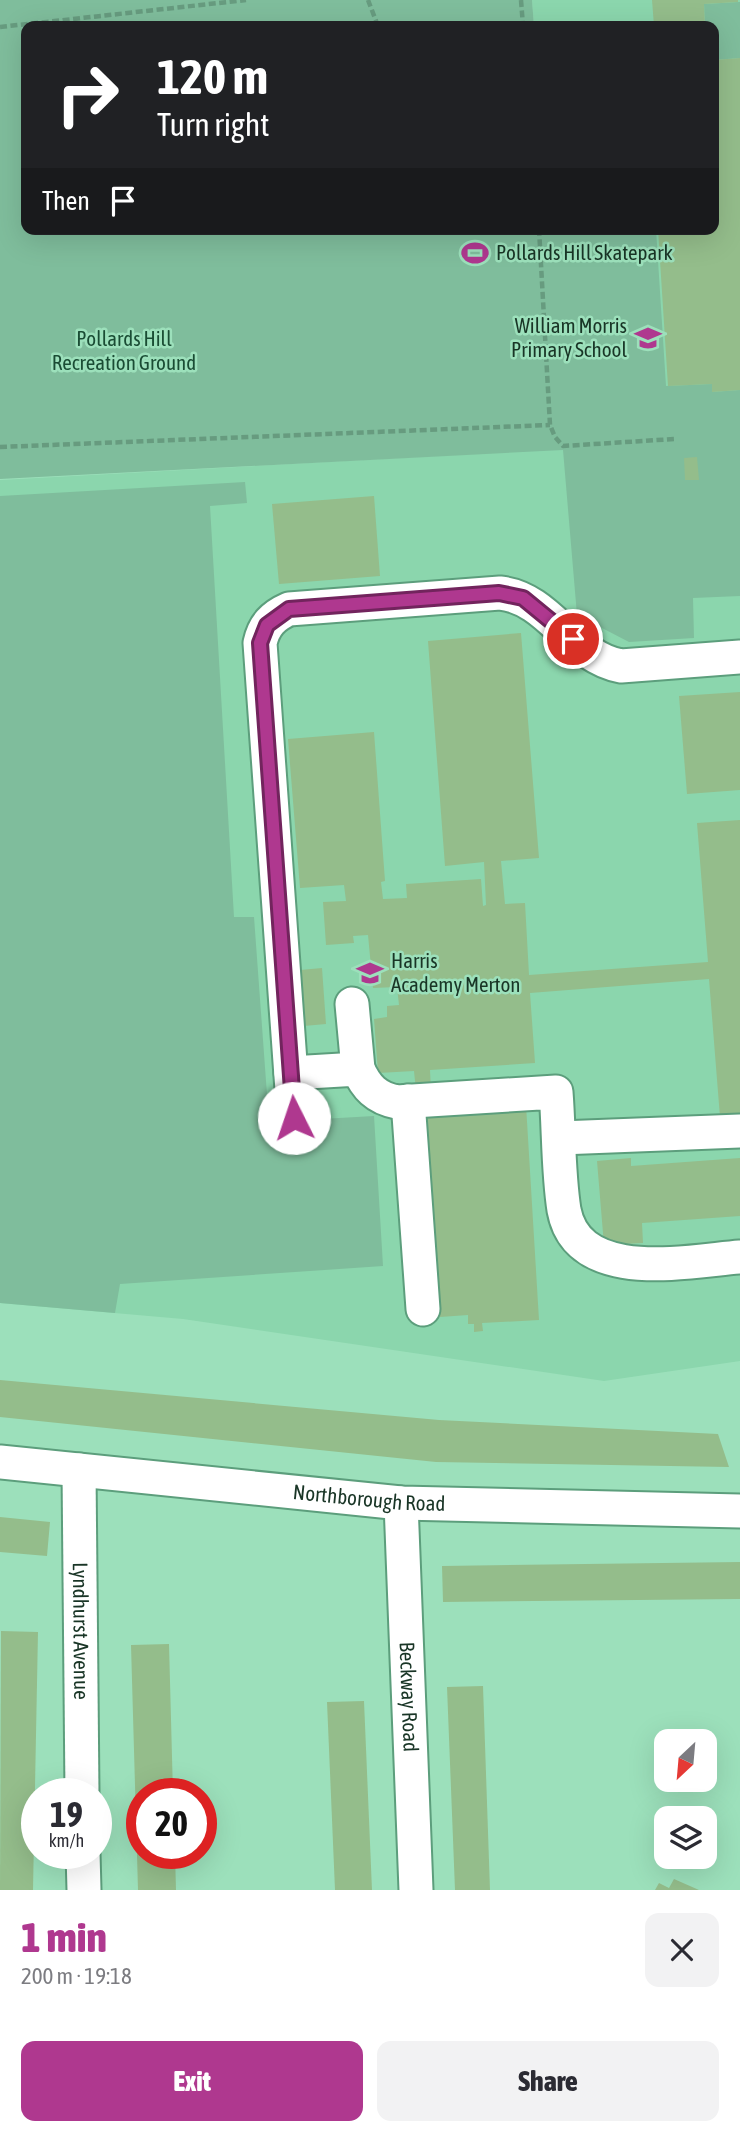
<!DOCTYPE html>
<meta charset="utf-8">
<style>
:root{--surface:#fff;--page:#f2f2f3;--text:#2b2b33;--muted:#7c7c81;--accent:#af388f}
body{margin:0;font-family:"Asap Condensed",sans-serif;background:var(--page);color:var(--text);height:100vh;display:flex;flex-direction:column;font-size:26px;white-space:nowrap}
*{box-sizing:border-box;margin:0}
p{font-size:23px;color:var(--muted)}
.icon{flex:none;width:38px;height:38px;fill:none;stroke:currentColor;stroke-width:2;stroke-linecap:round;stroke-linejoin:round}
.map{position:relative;height:1890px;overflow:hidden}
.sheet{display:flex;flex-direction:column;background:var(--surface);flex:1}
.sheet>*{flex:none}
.hud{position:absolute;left:21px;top:21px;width:698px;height:214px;border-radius:14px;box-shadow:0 7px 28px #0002;background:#202124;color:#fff;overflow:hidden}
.needle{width:46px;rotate:206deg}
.tools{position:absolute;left:654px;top:1729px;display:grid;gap:14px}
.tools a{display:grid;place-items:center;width:63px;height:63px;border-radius:14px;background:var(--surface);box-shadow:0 7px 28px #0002;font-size:35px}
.speed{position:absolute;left:21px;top:1778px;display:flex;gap:14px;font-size:35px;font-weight:700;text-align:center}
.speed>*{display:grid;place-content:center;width:91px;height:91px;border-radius:50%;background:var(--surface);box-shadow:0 7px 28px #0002;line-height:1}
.speed small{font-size:18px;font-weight:400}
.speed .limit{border:10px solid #d22;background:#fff;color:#111}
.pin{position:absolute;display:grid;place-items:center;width:60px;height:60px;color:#fff;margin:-30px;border:4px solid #fff;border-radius:50%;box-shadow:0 2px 7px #0007}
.me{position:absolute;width:77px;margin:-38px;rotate:356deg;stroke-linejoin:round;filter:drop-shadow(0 0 5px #0008)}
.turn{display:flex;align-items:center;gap:24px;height:147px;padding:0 21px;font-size:32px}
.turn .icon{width:91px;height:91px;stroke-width:2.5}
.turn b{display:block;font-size:49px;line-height:60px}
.then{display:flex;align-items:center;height:66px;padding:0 21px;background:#0003;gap:14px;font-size:26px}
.round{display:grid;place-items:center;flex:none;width:74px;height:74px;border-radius:14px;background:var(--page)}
.summary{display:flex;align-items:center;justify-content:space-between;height:119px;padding:0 21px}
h1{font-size:42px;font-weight:800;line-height:52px;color:var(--accent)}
.cta{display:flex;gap:14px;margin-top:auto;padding:14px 21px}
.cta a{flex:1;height:80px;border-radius:14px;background:var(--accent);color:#fff;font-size:28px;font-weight:800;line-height:80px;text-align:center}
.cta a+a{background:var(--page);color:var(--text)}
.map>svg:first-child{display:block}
.built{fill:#8bd6ad}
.green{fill:#7fbd9c}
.building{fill:#94bd8b}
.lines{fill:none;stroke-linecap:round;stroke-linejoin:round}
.minor-casing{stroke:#5c9e7c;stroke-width:37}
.path{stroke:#679b7f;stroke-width:4.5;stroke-dasharray:7 3.5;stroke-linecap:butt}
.minor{stroke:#fff;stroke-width:33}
.route-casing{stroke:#72245d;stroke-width:18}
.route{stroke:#af388f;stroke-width:12}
.labels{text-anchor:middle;stroke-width:5;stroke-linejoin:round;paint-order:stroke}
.poi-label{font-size:21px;fill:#193526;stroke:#9ce0bb;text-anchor:start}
.park-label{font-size:21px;fill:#1a4c34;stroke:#9ce0bb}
.street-label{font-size:21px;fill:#193526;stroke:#9ce0bb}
</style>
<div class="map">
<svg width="740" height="1890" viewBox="0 0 740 1890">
<rect width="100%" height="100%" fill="#9ce0bb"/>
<path class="built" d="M 532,0 L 740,0 L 740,1361 L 604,1381 L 183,1319 L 0,1303 L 0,480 L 563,449 L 549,229 L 714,229 L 714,26 L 534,26 Z"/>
<g class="green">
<path d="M 0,0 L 532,0 L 534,26 L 26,26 L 26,229 L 656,229 L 666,386 L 712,384 L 712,392 L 740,390 L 740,596 L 693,598 L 694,638 L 629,642 L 577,615 L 563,450 L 0,479 Z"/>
<path d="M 740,2 L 740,58 L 714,60 L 714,26 L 705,26 L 704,4 Z"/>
<path d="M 245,482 L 247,503 L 210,506 L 234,917 L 254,917 L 269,1122 L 374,1116 L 383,1266 L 120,1284 L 115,1313 L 0,1303 L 0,496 Z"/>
</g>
<g class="building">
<path d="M 652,0 L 738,0 L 738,2 L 704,4 L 705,26 L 654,26 Z"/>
<path d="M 740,58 L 740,390 L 712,392 L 712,384 L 668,386 L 658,229 L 714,229 L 714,60 Z"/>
<path d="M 697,457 L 699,480 L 685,480 L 684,458 Z"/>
<path d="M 374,496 L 380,576 L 279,584 L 272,504 Z"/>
<path d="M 521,633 L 539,858 L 501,861 L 505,904 L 525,903 L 529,975 L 708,962 L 697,823 L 740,820 L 740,1115 L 720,1117 L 709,979 L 530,993 L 535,1063 L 430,1070 L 431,1090 L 416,1091 L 414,1071 L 378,1073 L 374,1019 L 387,1017 L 387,1006 L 399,1005 L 397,987 L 373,988 L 368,935 L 353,936 L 354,943 L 326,945 L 323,902 L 346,901 L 344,885 L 300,888 L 288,739 L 374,732 L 385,881 L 381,882 L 383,899 L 407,898 L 406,884 L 481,879 L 483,906 L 486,905 L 484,862 L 445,866 L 428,641 Z"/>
<path d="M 740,692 L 740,790 L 687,794 L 679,696 Z"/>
<path d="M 322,968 L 326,1024 L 304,1026 L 300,970 Z"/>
<path d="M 526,1105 L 539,1320 L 482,1323 L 483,1331 L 474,1332 L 474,1324 L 468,1324 L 468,1315 L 440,1317 L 427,1111 Z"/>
<path d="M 631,1158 L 631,1166 L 740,1158 L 740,1216 L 642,1223 L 643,1243 L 604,1245 L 597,1161 Z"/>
<path d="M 0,1380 L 439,1420 L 718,1434 L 729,1467 L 436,1462 L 0,1417 Z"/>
<path d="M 0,1517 L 50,1522 L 47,1556 L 0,1552 Z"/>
<path d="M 740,1562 L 740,1599 L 443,1602 L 442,1566 Z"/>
<path d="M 1,1631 L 38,1632 L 33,1890 L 0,1890 Z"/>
<path d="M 169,1644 L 173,1794 L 142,1794 L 142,1853 L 175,1853 L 176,1890 L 138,1890 L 131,1645 Z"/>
<path d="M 483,1686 L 490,1890 L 455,1890 L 447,1687 Z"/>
<path d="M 364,1701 L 372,1890 L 335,1890 L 327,1702 Z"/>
<path d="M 674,1879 L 699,1890 L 655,1890 L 659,1883 L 669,1888 Z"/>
</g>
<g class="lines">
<defs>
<g id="minor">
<path d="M 352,1004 L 358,1069"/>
<path d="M 291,1073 L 358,1069 C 366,1087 376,1098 397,1102 L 556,1092 C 559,1130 558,1172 564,1210 C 578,1285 688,1261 740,1257"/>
<path d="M 408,1101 L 423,1309"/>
<path d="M 294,1118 L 260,643 C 264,625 273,616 289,609 L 500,593 C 550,598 571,657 621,666 L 740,657"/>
<path d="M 560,1138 L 740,1131"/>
<path id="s1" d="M 0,1462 L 401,1503 L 740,1511"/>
<path id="s2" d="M 79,1470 L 82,1794"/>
<path id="s3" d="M 401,1503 L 416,1890"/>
<path d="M 83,1853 L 84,1890"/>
</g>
</defs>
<use href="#minor" class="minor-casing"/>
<g class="path">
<path d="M 368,0 L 378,26"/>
<path d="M 521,0 L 523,26"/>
<path d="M 0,27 L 246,0"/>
<path d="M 539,229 L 550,425 L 555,437 L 563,446 L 674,439"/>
<path d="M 515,231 L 539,230"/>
<path d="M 0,447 L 550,425"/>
</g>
<use href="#minor" class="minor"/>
</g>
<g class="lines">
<defs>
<path id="route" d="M 294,1118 L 260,643 L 267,625 L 289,609 L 499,593 L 523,598 L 573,639"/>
</defs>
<use href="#route" class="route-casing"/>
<use href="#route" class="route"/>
</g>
<defs>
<symbol id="stadium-bare" viewBox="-9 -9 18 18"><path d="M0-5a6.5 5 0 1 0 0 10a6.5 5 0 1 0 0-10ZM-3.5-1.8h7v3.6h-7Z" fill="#af388f" stroke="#9ce0bb" stroke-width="2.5" paint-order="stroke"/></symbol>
<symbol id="school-bare" viewBox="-9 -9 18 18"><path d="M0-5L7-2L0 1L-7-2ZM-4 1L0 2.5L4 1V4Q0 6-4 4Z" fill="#af388f" stroke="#9ce0bb" stroke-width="2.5" paint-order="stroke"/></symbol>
</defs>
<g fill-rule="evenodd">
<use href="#stadium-bare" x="456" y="234" width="38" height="38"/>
<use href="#school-bare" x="629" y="319" width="38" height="38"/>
<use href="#school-bare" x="351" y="954" width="38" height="38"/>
</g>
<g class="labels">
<g class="poi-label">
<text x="496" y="260">Pollards Hill Skatepark</text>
<text x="627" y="333" text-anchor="end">William Morris<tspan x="627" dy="24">Primary School</tspan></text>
<text x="391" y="968">Harris<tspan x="391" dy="24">Academy Merton</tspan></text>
</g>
<g class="park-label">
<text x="124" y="346">Pollards Hill<tspan x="124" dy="24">Recreation Ground</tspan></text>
</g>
<g class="street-label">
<text dy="7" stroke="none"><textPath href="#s1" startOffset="371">Northborough Road</textPath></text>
<text dy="7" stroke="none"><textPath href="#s2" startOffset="161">Lyndhurst Avenue</textPath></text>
<text dy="7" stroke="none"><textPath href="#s3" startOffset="194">Beckway Road</textPath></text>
</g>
</g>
</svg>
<div class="tools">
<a><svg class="needle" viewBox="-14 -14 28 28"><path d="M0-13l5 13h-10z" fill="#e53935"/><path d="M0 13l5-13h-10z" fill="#7c7c81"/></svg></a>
<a><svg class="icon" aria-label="layers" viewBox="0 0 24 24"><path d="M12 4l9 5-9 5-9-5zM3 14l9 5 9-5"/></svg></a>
</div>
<div class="speed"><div>19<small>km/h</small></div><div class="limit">20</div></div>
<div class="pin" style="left:573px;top:639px;background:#d93025"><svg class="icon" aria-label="arrive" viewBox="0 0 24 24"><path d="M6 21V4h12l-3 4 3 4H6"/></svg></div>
<svg class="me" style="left:294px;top:1118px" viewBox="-20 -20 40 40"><circle r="19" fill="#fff"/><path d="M0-13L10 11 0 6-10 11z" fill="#af388f"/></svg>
<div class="hud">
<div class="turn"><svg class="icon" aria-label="right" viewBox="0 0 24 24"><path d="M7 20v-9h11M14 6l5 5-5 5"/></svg><div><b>120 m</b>Turn right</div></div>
<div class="then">Then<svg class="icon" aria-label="arrive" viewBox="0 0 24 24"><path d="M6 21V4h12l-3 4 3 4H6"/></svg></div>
</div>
</div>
<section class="sheet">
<div class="summary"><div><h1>1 min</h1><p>200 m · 19:18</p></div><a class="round"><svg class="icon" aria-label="close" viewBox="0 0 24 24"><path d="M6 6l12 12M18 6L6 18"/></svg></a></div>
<div class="cta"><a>Exit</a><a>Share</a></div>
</section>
